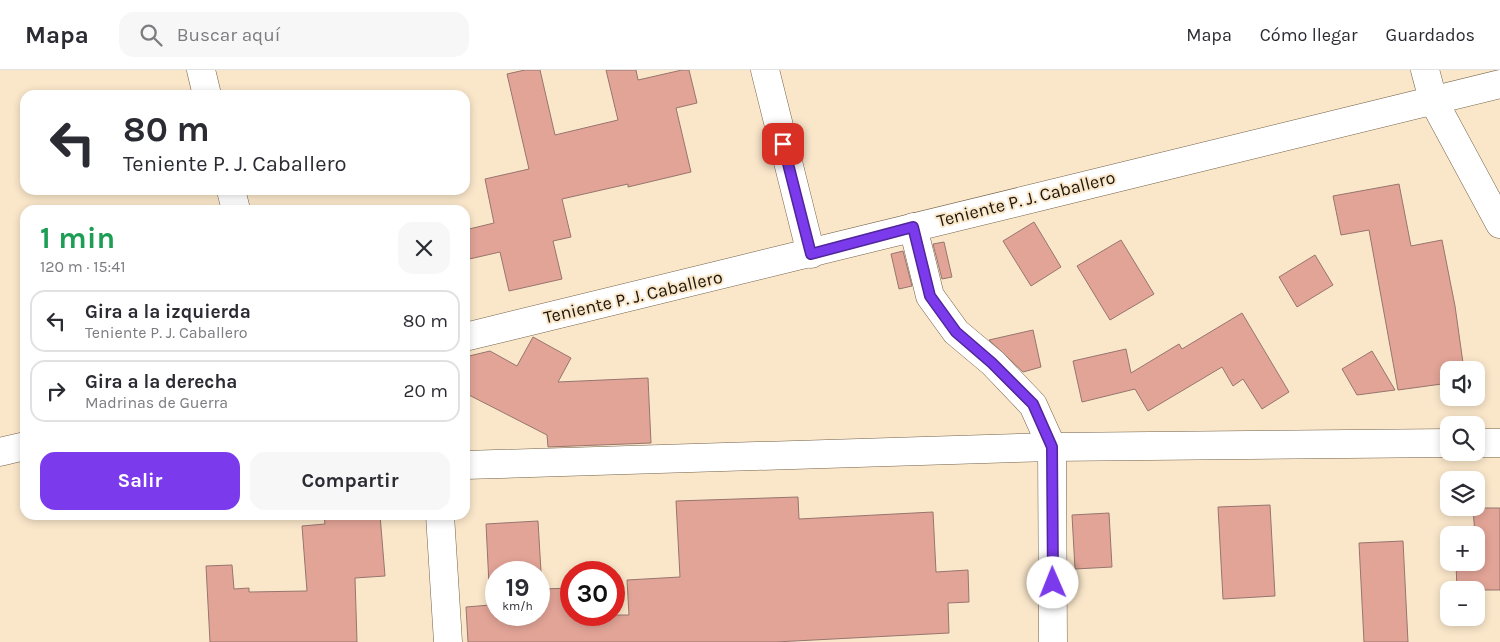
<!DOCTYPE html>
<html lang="es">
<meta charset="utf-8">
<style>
:root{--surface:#fff;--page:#f7f7f7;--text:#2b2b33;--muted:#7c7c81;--line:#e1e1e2;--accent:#7c3aed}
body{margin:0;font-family:Karla,sans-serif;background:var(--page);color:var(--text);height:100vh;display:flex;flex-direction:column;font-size:19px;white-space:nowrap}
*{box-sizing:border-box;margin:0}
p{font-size:16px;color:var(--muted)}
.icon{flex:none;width:28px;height:28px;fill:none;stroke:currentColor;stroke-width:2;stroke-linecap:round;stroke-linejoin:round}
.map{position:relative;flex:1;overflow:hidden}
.panel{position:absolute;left:20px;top:135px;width:450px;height:315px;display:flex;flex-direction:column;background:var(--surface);border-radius:15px;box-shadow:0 2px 8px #0003}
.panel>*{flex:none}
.top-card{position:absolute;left:20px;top:20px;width:450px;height:105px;border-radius:15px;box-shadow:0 2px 8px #0003;background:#fff;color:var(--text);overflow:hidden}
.fabs{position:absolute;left:1440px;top:291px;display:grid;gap:10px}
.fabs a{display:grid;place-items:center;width:45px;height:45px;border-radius:10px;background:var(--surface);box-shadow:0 2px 8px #0003;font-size:25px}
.speed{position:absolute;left:485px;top:491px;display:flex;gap:10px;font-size:25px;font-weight:700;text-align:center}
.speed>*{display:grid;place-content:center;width:65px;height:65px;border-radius:50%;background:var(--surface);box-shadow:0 2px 8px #0003;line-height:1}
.speed small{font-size:12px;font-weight:400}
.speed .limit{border:8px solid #d22;background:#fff;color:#111}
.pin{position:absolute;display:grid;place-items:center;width:42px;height:42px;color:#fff;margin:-21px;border-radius:10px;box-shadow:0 2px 8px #0006}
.me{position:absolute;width:55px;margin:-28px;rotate:359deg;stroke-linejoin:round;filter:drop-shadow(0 0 4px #0008)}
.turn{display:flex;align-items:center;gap:18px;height:105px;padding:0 20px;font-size:22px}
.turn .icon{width:65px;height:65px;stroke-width:2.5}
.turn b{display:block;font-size:35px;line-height:42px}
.round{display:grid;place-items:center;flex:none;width:52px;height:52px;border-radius:15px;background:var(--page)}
.headline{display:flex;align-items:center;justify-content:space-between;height:85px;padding:0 20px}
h1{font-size:30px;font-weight:700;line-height:38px;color:#1e9e55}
.cta{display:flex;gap:10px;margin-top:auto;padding:10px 20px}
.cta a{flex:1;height:58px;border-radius:15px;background:var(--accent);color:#fff;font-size:20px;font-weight:700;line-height:58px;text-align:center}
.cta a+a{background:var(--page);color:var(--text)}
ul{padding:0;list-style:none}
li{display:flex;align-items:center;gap:15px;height:62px;margin:0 10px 8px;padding:0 10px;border:2px solid var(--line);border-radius:15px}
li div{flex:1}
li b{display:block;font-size:19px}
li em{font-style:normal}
header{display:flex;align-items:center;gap:30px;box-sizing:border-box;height:70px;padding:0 25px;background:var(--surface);border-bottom:1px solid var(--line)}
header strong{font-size:24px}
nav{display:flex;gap:28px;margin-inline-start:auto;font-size:18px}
.search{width:350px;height:45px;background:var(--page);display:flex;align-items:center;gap:12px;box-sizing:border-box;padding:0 18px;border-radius:15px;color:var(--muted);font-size:19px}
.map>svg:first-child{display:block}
.building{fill:#e2a497;stroke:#97756e;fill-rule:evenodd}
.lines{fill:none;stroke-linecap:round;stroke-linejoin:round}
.minor-casing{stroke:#736249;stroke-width:29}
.minor{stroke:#fff;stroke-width:28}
.route-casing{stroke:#51269a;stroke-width:12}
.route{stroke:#7c3aed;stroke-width:9}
.labels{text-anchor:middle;stroke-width:4;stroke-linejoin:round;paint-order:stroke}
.street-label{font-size:18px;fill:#1c150b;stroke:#fae7ca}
</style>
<header>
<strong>Mapa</strong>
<div class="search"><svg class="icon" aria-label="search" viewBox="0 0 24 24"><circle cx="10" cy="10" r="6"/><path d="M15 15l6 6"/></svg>Buscar aquí</div>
<nav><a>Mapa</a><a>Cómo llegar</a><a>Guardados</a></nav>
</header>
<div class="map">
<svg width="1500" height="572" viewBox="0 0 1500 572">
<rect width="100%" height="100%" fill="#fae7ca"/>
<g class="building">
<path d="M 525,0 L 540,0 L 555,65 L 618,50 L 606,0 L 636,0 L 638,10 L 682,0 L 689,0 L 697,33 L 676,38 L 691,102 L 628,117 L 628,114 L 562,129 L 571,167 L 553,171 L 562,209 L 509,221 L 500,182 L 465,190 L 465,160 L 494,153 L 485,109 L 529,99 L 507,4 Z"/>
<path d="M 1399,114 L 1411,176 L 1442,170 L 1455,236 L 1464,300 L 1449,300 L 1449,313 L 1398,320 L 1369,160 L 1341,165 L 1333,126 Z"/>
<path d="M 1034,152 L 1061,197 L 1031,216 L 1003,171 Z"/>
<path d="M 1121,170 L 1154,224 L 1110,250 L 1077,196 Z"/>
<path d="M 944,172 L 952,207 L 942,209 L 933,174 Z"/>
<path d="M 903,181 L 912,216 L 899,219 L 891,184 Z"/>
<path d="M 1315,185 L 1333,215 L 1297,237 L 1279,207 Z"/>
<path d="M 1242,243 L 1289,322 L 1262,339 L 1243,309 L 1233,316 L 1222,297 L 1148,341 L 1135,319 L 1082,332 L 1073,291 L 1126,279 L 1131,303 L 1179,274 L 1182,279 Z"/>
<path d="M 1033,260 L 1041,297 L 1023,302 L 989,270 Z"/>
<path d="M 533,267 L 571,288 L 558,312 L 648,308 L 651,373 L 548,377 L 547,365 L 465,323 L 465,287 L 490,281 L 517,296 Z"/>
<path d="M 1372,281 L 1395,320 L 1357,325 L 1342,299 Z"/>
<path d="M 798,427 L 799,449 L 933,442 L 936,502 L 968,500 L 969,532 L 948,533 L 949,563 L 775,572 L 468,572 L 466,537 L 490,535 L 486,454 L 538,451 L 542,519 L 571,518 L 571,545 L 629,545 L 627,510 L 680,507 L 676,431 ZM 496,502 L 539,502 L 539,545 L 496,545 Z"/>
<path d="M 1270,435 L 1275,526 L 1223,529 L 1218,437 Z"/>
<path d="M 1473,438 L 1500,438 L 1500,520 L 1457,520 L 1456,493 L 1477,492 Z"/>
<path d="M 1109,443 L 1112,497 L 1075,499 L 1072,445 Z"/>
<path d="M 324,445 L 380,445 L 385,506 L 355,508 L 357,572 L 210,572 L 206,496 L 232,495 L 234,519 L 249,518 L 249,522 L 307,521 L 302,456 L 325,454 Z"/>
<path d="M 1403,471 L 1408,572 L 1364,572 L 1359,473 Z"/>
</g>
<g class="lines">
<defs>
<g id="minor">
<path d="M 201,0 L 207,25"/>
<path d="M 765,0 L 811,184"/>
<path d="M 1425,0 L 1433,30 L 1500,154"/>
<path d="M 231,120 L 236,140"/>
<path d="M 913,157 L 930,226 L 956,262 L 993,293 L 1033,335 L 1052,377 L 1053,572"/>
<path d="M 465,267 C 810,184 1155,98 1500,14"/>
<path d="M 1476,373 L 1500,373"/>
<path d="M 0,382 L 25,376"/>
<path d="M 465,395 L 1052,377 L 1449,373"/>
<path d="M 440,445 L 448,572"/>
</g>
</defs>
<use href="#minor" class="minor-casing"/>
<use href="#minor" class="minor"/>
</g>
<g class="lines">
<defs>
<path id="route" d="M 783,74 L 811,184 L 913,157 L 930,226 L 956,262 L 992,293 L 1033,334 L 1052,377 L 1053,513"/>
</defs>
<use href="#route" class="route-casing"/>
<use href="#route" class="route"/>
</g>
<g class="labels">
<g class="street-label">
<text transform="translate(1026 129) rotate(-14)" y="6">Teniente P. J. Caballero</text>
<text transform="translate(633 227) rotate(-13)" y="6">Teniente P. J. Caballero</text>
</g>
</g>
</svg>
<div class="fabs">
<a><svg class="icon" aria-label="sound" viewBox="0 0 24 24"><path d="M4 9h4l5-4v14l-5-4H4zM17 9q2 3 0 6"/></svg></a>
<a><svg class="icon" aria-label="search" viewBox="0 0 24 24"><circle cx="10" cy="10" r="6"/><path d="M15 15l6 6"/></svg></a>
<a><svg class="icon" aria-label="layers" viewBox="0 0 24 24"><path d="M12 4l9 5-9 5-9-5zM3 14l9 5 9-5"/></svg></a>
<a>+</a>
<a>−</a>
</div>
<div class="speed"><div>19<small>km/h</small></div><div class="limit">30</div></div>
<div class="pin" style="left:783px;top:74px;background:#d93025"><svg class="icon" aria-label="arrive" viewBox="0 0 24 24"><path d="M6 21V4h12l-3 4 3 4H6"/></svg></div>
<svg class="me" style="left:1053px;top:513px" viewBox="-20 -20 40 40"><circle r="19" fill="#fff"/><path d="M0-13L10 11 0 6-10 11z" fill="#7c3aed"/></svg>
<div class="top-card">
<div class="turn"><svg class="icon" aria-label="left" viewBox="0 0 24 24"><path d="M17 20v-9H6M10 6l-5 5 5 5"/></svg><div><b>80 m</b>Teniente P. J. Caballero</div></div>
</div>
<section class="panel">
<div class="headline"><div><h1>1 min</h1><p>120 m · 15:41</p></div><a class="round"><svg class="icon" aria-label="close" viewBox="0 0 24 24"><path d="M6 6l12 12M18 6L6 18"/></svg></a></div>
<ul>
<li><svg class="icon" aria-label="left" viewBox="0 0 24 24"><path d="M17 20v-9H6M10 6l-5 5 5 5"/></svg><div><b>Gira a la izquierda</b><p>Teniente P. J. Caballero</p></div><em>80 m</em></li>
<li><svg class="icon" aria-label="right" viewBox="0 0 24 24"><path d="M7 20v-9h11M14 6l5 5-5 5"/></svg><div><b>Gira a la derecha</b><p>Madrinas de Guerra</p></div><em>20 m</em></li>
</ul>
<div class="cta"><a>Salir</a><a>Compartir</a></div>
</section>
</div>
